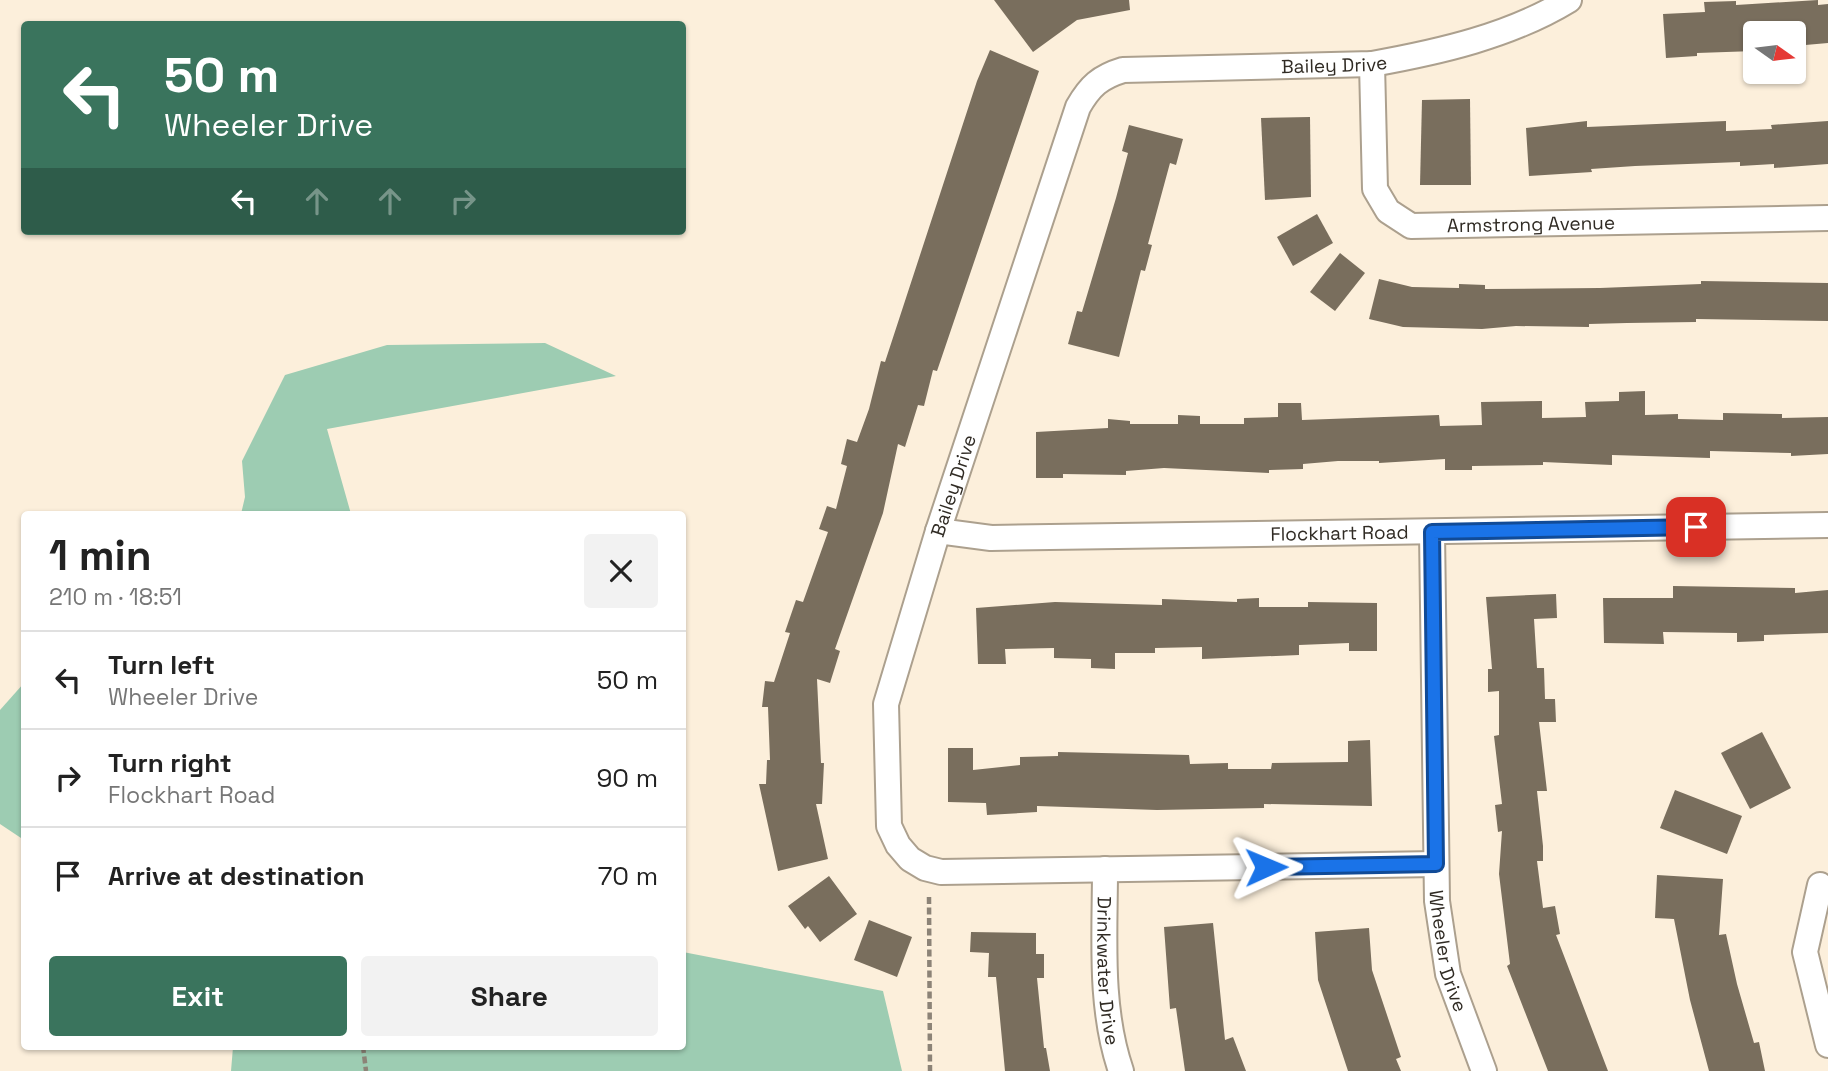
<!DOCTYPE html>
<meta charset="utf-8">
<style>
:root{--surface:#fff;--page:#f2f2f2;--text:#222;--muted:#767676;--line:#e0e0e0;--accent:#3a745d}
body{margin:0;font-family:"Space Grotesk",sans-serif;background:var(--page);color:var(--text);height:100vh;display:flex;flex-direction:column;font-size:26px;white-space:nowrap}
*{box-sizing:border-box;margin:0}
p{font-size:23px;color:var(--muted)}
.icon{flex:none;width:38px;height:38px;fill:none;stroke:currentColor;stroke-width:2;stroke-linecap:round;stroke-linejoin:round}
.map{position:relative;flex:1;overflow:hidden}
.side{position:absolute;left:21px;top:511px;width:665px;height:539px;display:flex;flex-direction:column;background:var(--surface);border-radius:7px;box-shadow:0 2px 5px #0004}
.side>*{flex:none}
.banner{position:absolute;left:21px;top:21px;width:665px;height:214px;border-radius:7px;box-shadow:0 2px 5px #0004;background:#3a745d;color:#fff;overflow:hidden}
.needle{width:46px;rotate:104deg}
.fabs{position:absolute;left:1743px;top:21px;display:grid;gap:14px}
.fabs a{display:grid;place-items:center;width:63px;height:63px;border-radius:7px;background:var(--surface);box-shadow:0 2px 5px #0004;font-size:35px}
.pin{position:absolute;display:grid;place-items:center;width:60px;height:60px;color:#fff;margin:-30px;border-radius:14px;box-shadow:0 4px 10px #0006}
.me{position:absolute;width:77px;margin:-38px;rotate:89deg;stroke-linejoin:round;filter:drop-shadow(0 0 5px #0008)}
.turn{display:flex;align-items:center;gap:24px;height:147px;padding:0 28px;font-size:32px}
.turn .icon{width:91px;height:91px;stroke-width:2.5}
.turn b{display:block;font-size:49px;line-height:60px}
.lanes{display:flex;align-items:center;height:66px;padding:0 28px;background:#0003;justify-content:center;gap:35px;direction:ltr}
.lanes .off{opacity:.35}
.round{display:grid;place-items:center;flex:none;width:74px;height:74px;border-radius:7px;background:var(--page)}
.head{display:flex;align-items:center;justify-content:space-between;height:119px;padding:0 28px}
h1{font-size:42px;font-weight:600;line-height:52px}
.action{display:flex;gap:14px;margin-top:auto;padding:14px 28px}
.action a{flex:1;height:80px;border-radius:7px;background:var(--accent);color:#fff;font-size:28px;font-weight:600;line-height:80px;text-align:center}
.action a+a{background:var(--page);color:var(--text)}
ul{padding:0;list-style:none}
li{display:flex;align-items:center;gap:21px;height:98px;padding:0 28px;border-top:2px solid var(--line)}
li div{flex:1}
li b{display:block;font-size:26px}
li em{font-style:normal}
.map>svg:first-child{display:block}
.green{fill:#9dccb2}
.building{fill:#796e5d}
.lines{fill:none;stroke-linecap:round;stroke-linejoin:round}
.minor-casing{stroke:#aca08e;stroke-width:28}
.path{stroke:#8c8377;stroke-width:4.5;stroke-dasharray:7 3.5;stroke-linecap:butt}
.minor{stroke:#fff;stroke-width:24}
.route-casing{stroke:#114b97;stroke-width:18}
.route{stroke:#1a73e8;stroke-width:12}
.labels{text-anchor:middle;stroke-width:7;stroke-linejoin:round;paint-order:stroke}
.street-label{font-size:19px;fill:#302b24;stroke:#fcefdb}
</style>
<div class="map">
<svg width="1828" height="1071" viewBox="0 0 1828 1071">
<rect width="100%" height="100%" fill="#fcefdb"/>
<g class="green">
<path d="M 545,343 L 616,376 L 327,429 L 351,514 L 241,514 L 245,497 L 242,461 L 285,375 L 387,345 Z"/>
<path d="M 24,683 L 24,840 L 0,824 L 0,710 Z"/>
<path d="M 683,952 L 883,991 L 902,1071 L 231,1071 L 233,1047 L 682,1046 Z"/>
</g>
<g class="building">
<path d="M 994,0 L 1129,0 L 1130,10 L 1077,20 L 1033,52 Z"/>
<path d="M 1818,0 L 1818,5 L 1828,4 L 1828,43 L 1794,46 L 1794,33 L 1755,33 L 1755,51 L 1697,53 L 1697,56 L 1666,58 L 1663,14 L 1705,12 L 1704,2 L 1736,1 L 1736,5 Z"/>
<path d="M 990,50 L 1039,71 L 937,371 L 933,370 L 924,406 L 918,405 L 905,447 L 898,444 L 883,513 L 835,649 L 840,651 L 830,683 L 817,679 L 821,763 L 824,763 L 822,804 L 816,804 L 828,859 L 778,871 L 759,784 L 766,784 L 767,760 L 770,760 L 768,707 L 762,707 L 765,681 L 774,682 L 790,633 L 785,632 L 796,600 L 803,602 L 828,532 L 819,529 L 827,506 L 836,509 L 847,466 L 841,464 L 847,439 L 857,442 L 869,409 L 881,361 L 885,362 L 977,81 Z"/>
<path d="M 1470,99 L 1471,185 L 1420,185 L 1422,100 Z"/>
<path d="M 1310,117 L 1311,197 L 1265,200 L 1261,118 Z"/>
<path d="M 1587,121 L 1587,127 L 1726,121 L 1726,131 L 1772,129 L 1771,125 L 1828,121 L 1828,164 L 1774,168 L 1774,164 L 1740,166 L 1740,162 L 1635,166 L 1591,169 L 1592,172 L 1529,176 L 1526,128 Z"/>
<path d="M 1129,125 L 1183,139 L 1176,165 L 1170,163 L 1148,244 L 1152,245 L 1145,271 L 1141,270 L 1119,357 L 1068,344 L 1077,311 L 1082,312 L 1116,198 L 1128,153 L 1122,151 Z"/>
<path d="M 1317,214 L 1333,243 L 1293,266 L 1277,237 Z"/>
<path d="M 1340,253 L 1365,273 L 1335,311 L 1310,292 Z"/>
<path d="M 1379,279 L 1412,287 L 1459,288 L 1459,284 L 1485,285 L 1485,289 L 1600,288 L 1701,284 L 1701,281 L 1828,283 L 1828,321 L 1696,319 L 1696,322 L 1627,323 L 1589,324 L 1589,327 L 1516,326 L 1482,329 L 1403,327 L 1369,319 Z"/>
<path d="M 1645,391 L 1645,415 L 1678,414 L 1678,419 L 1723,420 L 1723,413 L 1782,414 L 1782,418 L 1828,417 L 1828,454 L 1791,456 L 1791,453 L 1710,451 L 1710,458 L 1612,455 L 1612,465 L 1543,462 L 1543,465 L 1472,466 L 1472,470 L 1445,470 L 1445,459 L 1379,463 L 1379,461 L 1338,461 L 1303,464 L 1303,469 L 1269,470 L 1269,473 L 1164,468 L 1126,471 L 1126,475 L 1063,474 L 1063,478 L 1036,478 L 1036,432 L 1108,428 L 1108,419 L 1130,421 L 1130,424 L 1178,424 L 1178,415 L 1200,416 L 1200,424 L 1244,424 L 1244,418 L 1278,417 L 1278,403 L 1301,403 L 1302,420 L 1439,415 L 1440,426 L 1482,425 L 1481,402 L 1542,401 L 1542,418 L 1586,417 L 1585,402 L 1619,401 L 1619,392 Z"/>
<path d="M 1673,586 L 1795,588 L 1795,593 L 1828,590 L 1828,633 L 1764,635 L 1764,641 L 1737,642 L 1737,633 L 1663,632 L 1664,644 L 1604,643 L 1603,598 L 1673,598 Z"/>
<path d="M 1556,594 L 1557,618 L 1534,619 L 1537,668 L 1544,668 L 1545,699 L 1555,699 L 1556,722 L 1539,722 L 1547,791 L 1537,791 L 1543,846 L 1543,861 L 1537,861 L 1543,908 L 1555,906 L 1560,934 L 1556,935 L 1608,1071 L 1548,1071 L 1507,966 L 1510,964 L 1499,874 L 1502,831 L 1498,832 L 1495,805 L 1502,804 L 1494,736 L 1499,735 L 1499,691 L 1488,692 L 1488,669 L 1492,669 L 1486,597 Z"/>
<path d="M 1259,598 L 1259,607 L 1308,607 L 1308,602 L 1377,603 L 1377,651 L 1349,651 L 1349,643 L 1299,645 L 1299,655 L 1202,659 L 1202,647 L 1155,648 L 1155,653 L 1115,653 L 1115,669 L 1091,668 L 1091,659 L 1054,658 L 1054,648 L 1005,649 L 1006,664 L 978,664 L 976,608 L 1055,602 L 1162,605 L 1162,599 L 1237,602 L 1237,599 Z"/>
<path d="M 1762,732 L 1791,788 L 1750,809 L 1721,753 Z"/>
<path d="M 1370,740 L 1372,806 L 1264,804 L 1264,808 L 1157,810 L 1037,806 L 1037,812 L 987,815 L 986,803 L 948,802 L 948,748 L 973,748 L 973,770 L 1020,765 L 1020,757 L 1058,756 L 1058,752 L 1189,755 L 1190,764 L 1228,763 L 1228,769 L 1271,769 L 1272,763 L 1348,762 L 1348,741 Z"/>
<path d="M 1675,790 L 1742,816 L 1727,854 L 1660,828 Z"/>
<path d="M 1657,875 L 1723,879 L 1719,935 L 1726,934 L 1737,984 L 1754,1043 L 1759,1042 L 1765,1071 L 1709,1071 L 1690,1000 L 1674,919 L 1655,918 Z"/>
<path d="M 829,876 L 857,914 L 820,942 L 808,926 L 805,929 L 788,906 Z"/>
<path d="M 869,920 L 912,937 L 897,977 L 854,960 Z"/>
<path d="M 1213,923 L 1225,1040 L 1233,1037 L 1246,1071 L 1185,1071 L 1176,1008 L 1170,1009 L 1164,927 Z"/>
<path d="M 1369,928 L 1372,970 L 1401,1057 L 1396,1059 L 1401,1071 L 1348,1071 L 1318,980 L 1315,932 Z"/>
<path d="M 971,932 L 1036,933 L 1036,954 L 1044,954 L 1044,978 L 1037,978 L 1044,1048 L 1046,1048 L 1050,1071 L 1005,1071 L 996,977 L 988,977 L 989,953 L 970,952 Z"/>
</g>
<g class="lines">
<defs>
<g id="minor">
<path id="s1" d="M 1372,64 L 1375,189 L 1388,211 L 1411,226 L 1828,218"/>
<path id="s2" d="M 938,531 L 991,538 L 1828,525"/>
<path id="s3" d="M 1432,532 L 1437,901 L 1448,974 L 1484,1071"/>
<path id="s4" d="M 1436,864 L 941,872 L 925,868 L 910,859 L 898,845 L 889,826 L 886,704 L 938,531 L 1078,107 C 1090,86 1100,77 1123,70 L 1372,64 C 1439,52 1510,36 1569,0"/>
<path id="s5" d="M 1105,869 C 1105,936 1099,1007 1121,1071"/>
<path d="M 1820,885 L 1805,952 L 1828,1045"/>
</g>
</defs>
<use href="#minor" class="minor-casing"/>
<g class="path">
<path d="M 929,897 L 930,1071"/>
<path d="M 363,1046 L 366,1071"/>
</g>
<use href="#minor" class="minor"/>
</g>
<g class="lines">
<defs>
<path id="route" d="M 1266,867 L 1436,864 L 1432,532 L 1696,527"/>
</defs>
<use href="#route" class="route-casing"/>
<use href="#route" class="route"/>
</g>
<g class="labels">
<g class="street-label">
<text dy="7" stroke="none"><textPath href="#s4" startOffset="1589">Bailey Drive</textPath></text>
<text dy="7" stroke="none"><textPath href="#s1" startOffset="298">Armstrong Avenue</textPath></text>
<text dy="7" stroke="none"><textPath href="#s4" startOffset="919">Bailey Drive</textPath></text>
<text dy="7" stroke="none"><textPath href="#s2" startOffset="402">Flockhart Road</textPath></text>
<text dy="7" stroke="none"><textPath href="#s3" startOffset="420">Wheeler Drive</textPath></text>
<text dy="7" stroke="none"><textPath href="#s5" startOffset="102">Drinkwater Drive</textPath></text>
</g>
</g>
</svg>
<div class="fabs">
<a><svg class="needle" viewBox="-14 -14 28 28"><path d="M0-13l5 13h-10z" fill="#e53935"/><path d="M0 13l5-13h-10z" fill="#767676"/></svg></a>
</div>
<div class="pin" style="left:1696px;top:527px;background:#d93025"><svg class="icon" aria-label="arrive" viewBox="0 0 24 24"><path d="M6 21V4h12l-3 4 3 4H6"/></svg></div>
<svg class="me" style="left:1266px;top:867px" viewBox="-20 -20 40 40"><path d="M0-17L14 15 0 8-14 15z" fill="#1a73e8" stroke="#fff" stroke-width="4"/></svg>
<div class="banner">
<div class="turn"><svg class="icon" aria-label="left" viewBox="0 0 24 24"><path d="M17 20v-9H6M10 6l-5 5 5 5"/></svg><div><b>50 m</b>Wheeler Drive</div></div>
<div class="lanes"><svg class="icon" aria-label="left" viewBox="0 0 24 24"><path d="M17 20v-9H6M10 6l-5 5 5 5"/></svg><svg class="icon off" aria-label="ahead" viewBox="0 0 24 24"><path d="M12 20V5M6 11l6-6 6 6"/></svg><svg class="icon off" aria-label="ahead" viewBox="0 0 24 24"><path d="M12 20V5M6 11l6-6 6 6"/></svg><svg class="icon off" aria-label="right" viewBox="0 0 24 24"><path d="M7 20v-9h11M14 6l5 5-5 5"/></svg></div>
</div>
<section class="side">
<div class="head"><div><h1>1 min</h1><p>210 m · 18:51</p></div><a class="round"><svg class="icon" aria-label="close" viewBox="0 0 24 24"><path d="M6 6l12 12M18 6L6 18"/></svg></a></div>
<ul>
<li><svg class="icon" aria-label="left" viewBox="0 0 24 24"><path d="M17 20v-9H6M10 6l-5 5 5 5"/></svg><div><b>Turn left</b><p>Wheeler Drive</p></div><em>50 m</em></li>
<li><svg class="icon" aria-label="right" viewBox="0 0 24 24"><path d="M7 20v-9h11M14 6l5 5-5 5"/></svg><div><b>Turn right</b><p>Flockhart Road</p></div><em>90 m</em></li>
<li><svg class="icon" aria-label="arrive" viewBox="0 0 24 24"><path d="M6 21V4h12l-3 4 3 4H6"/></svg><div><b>Arrive at destination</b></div><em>70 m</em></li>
</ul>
<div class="action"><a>Exit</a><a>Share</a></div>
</section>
</div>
